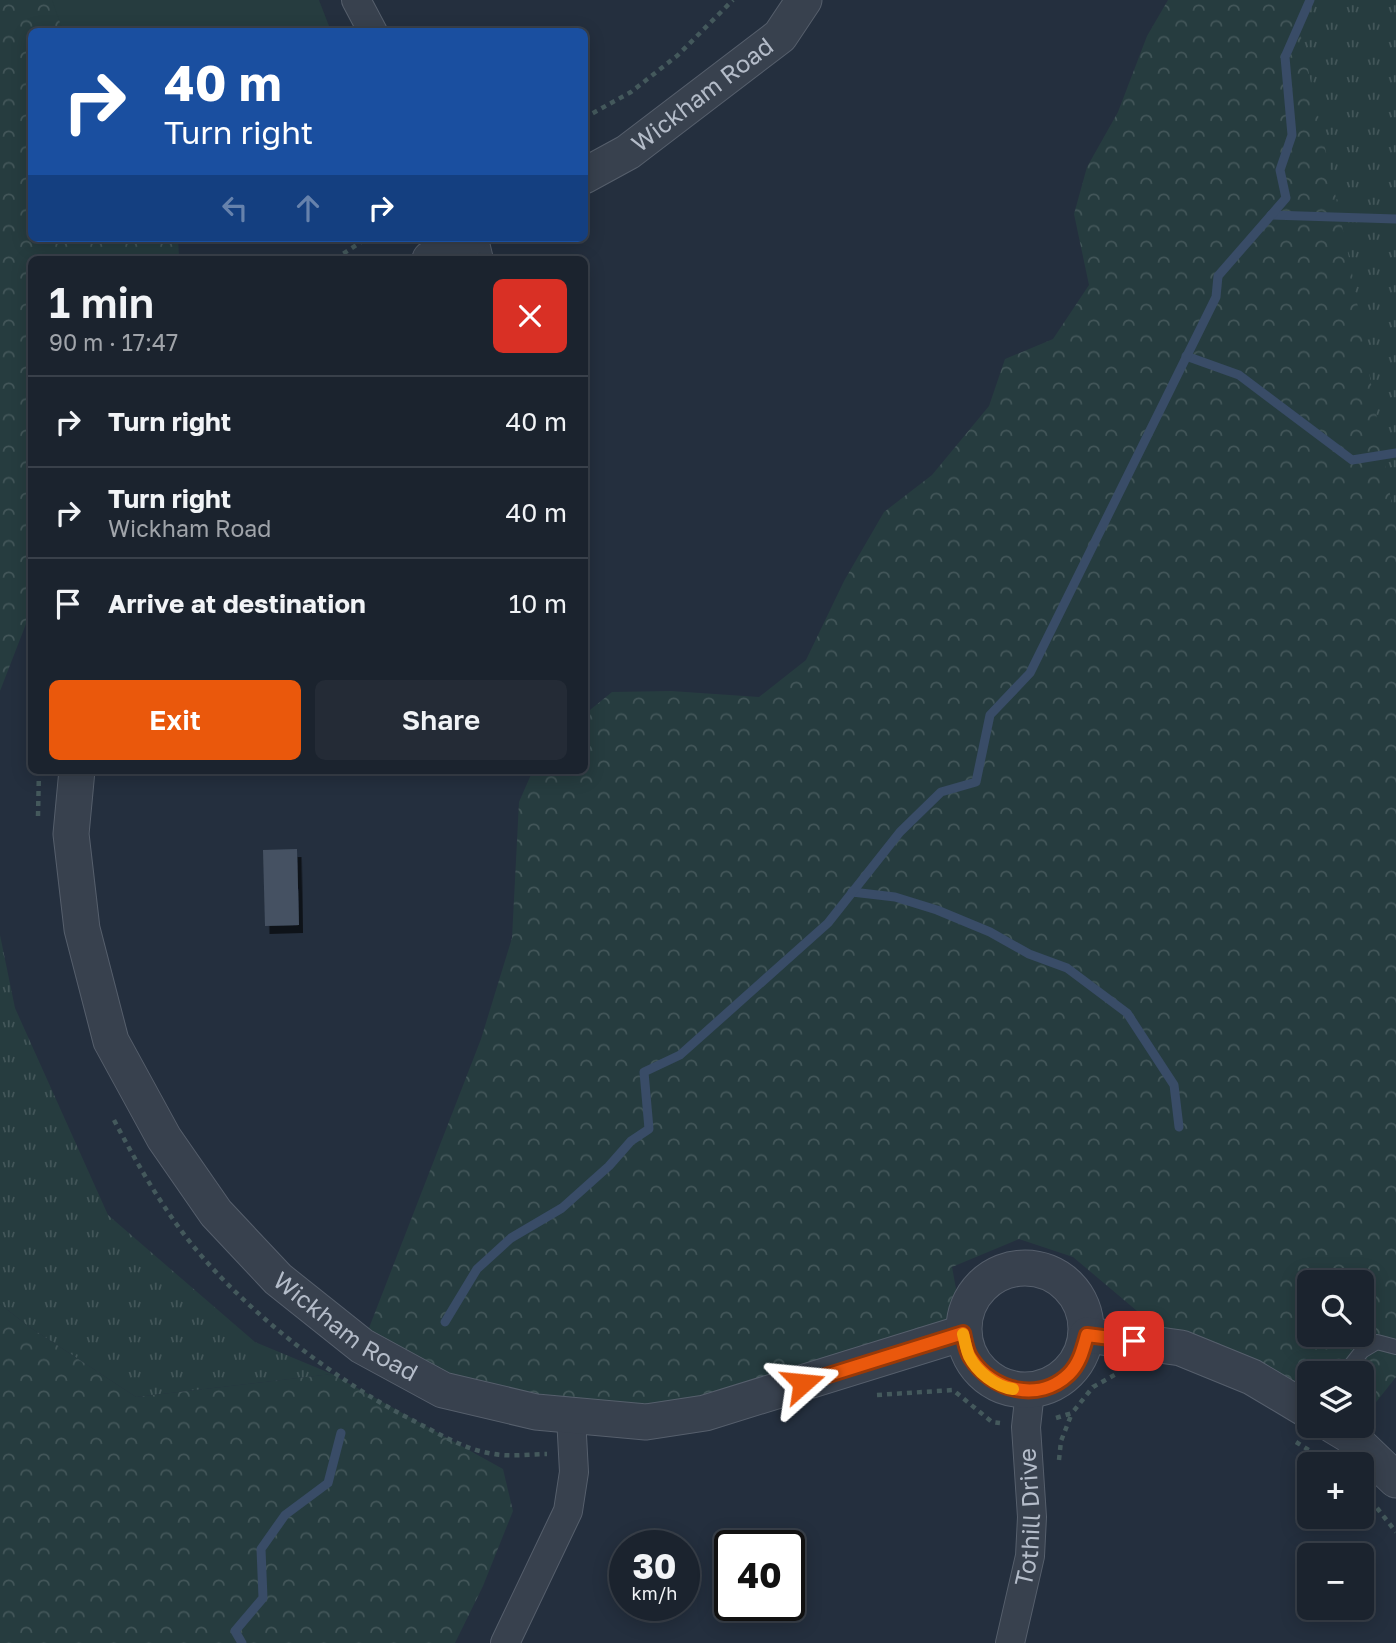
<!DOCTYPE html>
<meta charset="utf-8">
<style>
:root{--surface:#1b232e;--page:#242b36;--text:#f1f3f6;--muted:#a0a4aa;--line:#39404a;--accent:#ea580c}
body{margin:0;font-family:"Golos Text",sans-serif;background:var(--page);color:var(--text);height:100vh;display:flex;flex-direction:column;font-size:26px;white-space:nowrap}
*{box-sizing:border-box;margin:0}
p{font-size:23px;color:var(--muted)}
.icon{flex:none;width:38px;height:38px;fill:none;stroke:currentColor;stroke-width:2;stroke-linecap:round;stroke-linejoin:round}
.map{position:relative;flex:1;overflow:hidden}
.details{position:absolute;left:28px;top:256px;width:560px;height:518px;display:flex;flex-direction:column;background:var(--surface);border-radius:10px;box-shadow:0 4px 18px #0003,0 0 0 2px var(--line)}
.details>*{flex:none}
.guide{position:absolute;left:28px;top:28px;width:560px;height:214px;border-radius:10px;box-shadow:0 4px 18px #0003,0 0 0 2px var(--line);background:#1a4fa0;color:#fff;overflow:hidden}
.fabs{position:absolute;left:1297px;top:1270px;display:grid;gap:14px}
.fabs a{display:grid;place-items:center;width:77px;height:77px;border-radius:10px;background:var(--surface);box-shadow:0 4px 18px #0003,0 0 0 2px var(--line);font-size:35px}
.speed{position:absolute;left:609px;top:1530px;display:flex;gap:14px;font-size:35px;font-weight:700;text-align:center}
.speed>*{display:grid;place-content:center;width:91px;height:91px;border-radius:50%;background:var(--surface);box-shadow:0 4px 18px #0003,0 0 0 2px var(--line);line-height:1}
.speed small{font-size:18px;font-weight:400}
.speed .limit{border:4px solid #111;border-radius:10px;background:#fff;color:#111}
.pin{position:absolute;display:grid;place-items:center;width:60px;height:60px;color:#fff;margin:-30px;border-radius:14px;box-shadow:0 4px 10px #0006}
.me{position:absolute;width:77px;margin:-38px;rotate:72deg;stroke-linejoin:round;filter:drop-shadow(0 0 5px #0008)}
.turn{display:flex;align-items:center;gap:24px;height:147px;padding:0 21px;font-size:32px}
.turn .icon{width:91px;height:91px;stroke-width:2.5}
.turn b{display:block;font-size:49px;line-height:60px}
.lanes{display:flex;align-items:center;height:66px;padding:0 21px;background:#0003;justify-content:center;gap:35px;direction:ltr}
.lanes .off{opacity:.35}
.round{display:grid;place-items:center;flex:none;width:74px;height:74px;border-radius:10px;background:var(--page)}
.headline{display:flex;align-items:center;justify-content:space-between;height:119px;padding:0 21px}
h1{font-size:42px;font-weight:600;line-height:52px}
.cta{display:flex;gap:14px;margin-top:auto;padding:14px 21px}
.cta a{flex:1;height:80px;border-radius:10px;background:var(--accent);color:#fff;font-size:28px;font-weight:600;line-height:80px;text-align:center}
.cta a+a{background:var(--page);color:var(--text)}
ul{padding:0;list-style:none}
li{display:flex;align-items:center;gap:21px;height:91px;padding:0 21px;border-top:2px solid var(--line)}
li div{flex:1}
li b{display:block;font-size:26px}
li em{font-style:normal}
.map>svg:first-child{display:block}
.grass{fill:url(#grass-tufts)}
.forest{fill:url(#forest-crowns);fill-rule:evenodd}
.park{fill:#263c3f}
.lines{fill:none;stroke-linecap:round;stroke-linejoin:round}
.stream{stroke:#394c67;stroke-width:9}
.building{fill:#455162;filter:url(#shadow)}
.service-casing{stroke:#565f6c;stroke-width:16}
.minor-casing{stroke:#565f6c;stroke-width:30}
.tertiary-casing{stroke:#565f6c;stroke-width:37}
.path{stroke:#44595c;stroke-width:4.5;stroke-dasharray:5 5;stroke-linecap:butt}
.service{stroke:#38414e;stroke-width:14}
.minor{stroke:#38414e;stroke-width:28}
.tertiary{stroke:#38414e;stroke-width:35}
.route-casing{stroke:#983908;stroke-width:18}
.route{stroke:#ea580c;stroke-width:12}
.slow{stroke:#f59e0b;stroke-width:12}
.labels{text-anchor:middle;stroke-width:7;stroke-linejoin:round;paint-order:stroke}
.street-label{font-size:24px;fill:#b4bcc9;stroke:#1d2633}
</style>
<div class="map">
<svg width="1396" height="1643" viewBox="0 0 1396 1643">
<defs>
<pattern id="grass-tufts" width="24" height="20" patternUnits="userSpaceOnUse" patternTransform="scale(1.75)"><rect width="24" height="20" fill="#263c3f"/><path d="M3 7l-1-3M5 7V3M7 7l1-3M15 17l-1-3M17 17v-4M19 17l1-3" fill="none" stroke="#435659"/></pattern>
<pattern id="forest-crowns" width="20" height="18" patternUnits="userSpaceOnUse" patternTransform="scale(1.75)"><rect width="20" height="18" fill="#263c3f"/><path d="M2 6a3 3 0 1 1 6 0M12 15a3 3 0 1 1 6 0" fill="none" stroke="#435659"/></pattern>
<filter id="shadow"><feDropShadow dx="4.5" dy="8" stdDeviation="0" flood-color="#0009"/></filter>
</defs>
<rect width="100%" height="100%" fill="#242f3e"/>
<g class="grass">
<path d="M 1287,0 L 1396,0 L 1396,587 Z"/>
<path d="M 0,935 L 15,1008 L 108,1215 L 255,1342 L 332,1374 L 136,1397 L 28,1326 L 0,1304 Z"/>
</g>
<g class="forest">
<path d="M 0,0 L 72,0 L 235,31 L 32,32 L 32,238 L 178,238 L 179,257 L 182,259 L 32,259 L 31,611 L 0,691 Z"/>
<path d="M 1168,0 L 1293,0 L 1351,267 L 1396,529 L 1396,1377 L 1362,1420 L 1362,1374 L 1309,1374 L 1309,1411 L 1181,1348 L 1073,1257 L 1019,1239 L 952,1267 L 964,1332 L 803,1383 L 571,1417 L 362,1346 L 481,1039 L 512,938 L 519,802 L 533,770 L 584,770 L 585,714 L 612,692 L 671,691 L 759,697 L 806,660 L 844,581 L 884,512 L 932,475 L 989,406 L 1005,359 L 1053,339 L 1089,285 L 1074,214 L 1087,167 L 1118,112 L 1147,36 ZM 1309,1283 L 1362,1283 L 1362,1335 L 1309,1335 Z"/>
<path d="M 0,1304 L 28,1326 L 136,1397 L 332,1374 L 503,1469 L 513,1511 L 483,1586 L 455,1643 L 0,1643 Z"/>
</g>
<path class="park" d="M 52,0 L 319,0 L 331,31 L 63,31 Z"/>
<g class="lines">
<g class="stream">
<path d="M 1271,215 L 1396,219"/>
<path d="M 1186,356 L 1239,375 L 1352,460 L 1396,453"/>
<path d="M 852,892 L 895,897 L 937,910 L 990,932 L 1029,954 L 1067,968 L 1127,1013 L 1174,1085 L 1179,1127"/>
<path d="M 445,1322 L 477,1269 L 511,1238 L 562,1208 L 609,1166 L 631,1141 L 649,1129 L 644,1072 L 680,1055 L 828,923 L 900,832 L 941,792 L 976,782 L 990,715 L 1030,673 L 1216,297 L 1218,276 L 1286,198 L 1280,170 L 1292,135 L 1285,57 L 1310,0"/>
<path d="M 242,1643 L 235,1631 L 263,1598 L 261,1549 L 285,1515 L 328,1483 L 341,1433"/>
</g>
</g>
<path class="building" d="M 297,849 L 299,925 L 265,926 L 263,850 Z"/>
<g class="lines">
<defs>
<g id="service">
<path d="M 481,238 L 486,259"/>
<path d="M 1344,1374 L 1362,1351 L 1377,1342 L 1396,1347"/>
</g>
<g id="minor">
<path d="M 356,0 L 373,32"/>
<path d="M 505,1643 L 568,1511 L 574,1472 L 571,1417"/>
<path id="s1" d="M 1010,1643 L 1030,1556 L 1032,1517 L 1026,1427 L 1030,1391"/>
</g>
<g id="tertiary">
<path id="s2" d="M 584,176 L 628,152 L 780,36 L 804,0"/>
<path d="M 430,259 L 470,238"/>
<path id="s3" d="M 77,770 L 71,834 L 82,929 L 111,1041 L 164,1138 L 216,1213 L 278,1279 L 362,1346 L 443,1390 L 536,1412 L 646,1422 L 705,1413 L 963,1333"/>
<circle cx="1025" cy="1329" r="61"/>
<path d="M 1087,1335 L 1181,1348 L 1252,1377 L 1309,1411"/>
<path d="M 1334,1426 L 1349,1435 L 1396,1480"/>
</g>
</defs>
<use href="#service" class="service-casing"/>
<use href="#minor" class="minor-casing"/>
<use href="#tertiary" class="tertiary-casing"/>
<g class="path">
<path d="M 584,118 L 631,92 L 678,55 L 733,0"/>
<path d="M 335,259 L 367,238"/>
<path d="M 38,816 L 39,770"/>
<path d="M 114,1120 C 134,1158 155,1195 180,1229 C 234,1303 334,1381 416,1422 C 441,1435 466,1450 494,1454 C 511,1457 530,1454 547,1454"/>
<path d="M 877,1395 L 953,1390 L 992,1422 L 1000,1423"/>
<path d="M 1056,1418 L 1072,1413 L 1093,1387 L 1118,1373"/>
<path d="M 1296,1442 L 1315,1454"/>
<path d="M 1059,1460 L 1061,1441 L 1072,1413"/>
<path d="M 1377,1508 L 1396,1532"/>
</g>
<use href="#service" class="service"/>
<use href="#minor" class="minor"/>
<use href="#tertiary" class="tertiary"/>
</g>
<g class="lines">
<defs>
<path id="route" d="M 803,1383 L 963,1333 C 965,1341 966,1351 971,1358 C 992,1391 1039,1403 1069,1374 C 1080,1363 1083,1349 1087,1335 L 1134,1341"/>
</defs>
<use href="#route" class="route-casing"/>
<use href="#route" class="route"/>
<path class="slow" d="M 963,1334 C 965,1341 966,1349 969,1356 C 977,1372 996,1387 1013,1389"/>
</g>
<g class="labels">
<g class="street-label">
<text dy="8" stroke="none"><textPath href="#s2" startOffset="144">Wickham Road</textPath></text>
<text dy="8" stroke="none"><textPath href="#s3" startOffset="651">Wickham Road</textPath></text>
<text dy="8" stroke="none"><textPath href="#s1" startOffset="128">Tothill Drive</textPath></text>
</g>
</g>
</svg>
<div class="fabs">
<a><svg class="icon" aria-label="search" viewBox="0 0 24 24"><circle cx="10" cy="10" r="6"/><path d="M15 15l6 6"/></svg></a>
<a><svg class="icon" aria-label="layers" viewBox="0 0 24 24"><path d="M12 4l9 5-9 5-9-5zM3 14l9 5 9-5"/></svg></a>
<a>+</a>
<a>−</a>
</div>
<div class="speed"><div>30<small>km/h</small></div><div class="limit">40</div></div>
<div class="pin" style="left:1134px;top:1341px;background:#d93025"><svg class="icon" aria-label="arrive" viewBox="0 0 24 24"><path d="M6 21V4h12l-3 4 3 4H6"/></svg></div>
<svg class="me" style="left:803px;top:1383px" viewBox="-20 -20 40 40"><path d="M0-17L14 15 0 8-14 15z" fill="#ea580c" stroke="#fff" stroke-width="4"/></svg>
<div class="guide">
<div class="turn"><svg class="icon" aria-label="right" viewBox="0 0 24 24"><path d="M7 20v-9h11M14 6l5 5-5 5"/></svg><div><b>40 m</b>Turn right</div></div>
<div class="lanes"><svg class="icon off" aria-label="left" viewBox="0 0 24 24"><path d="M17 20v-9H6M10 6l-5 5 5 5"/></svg><svg class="icon off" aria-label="ahead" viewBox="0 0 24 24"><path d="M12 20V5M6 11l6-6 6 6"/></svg><svg class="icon" aria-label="right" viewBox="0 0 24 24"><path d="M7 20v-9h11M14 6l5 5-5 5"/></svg></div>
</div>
<section class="details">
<div class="headline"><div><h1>1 min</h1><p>90 m · 17:47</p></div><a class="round" style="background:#d93025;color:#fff"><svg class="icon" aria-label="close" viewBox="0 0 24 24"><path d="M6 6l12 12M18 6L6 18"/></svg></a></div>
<ul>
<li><svg class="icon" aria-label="right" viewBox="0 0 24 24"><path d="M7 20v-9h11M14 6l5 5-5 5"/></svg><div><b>Turn right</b></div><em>40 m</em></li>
<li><svg class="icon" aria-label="right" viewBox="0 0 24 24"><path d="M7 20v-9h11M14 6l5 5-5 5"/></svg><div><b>Turn right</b><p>Wickham Road</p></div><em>40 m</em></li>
<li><svg class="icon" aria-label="arrive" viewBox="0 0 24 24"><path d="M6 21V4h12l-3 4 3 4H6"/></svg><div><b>Arrive at destination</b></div><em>10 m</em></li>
</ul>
<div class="cta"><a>Exit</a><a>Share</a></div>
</section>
</div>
